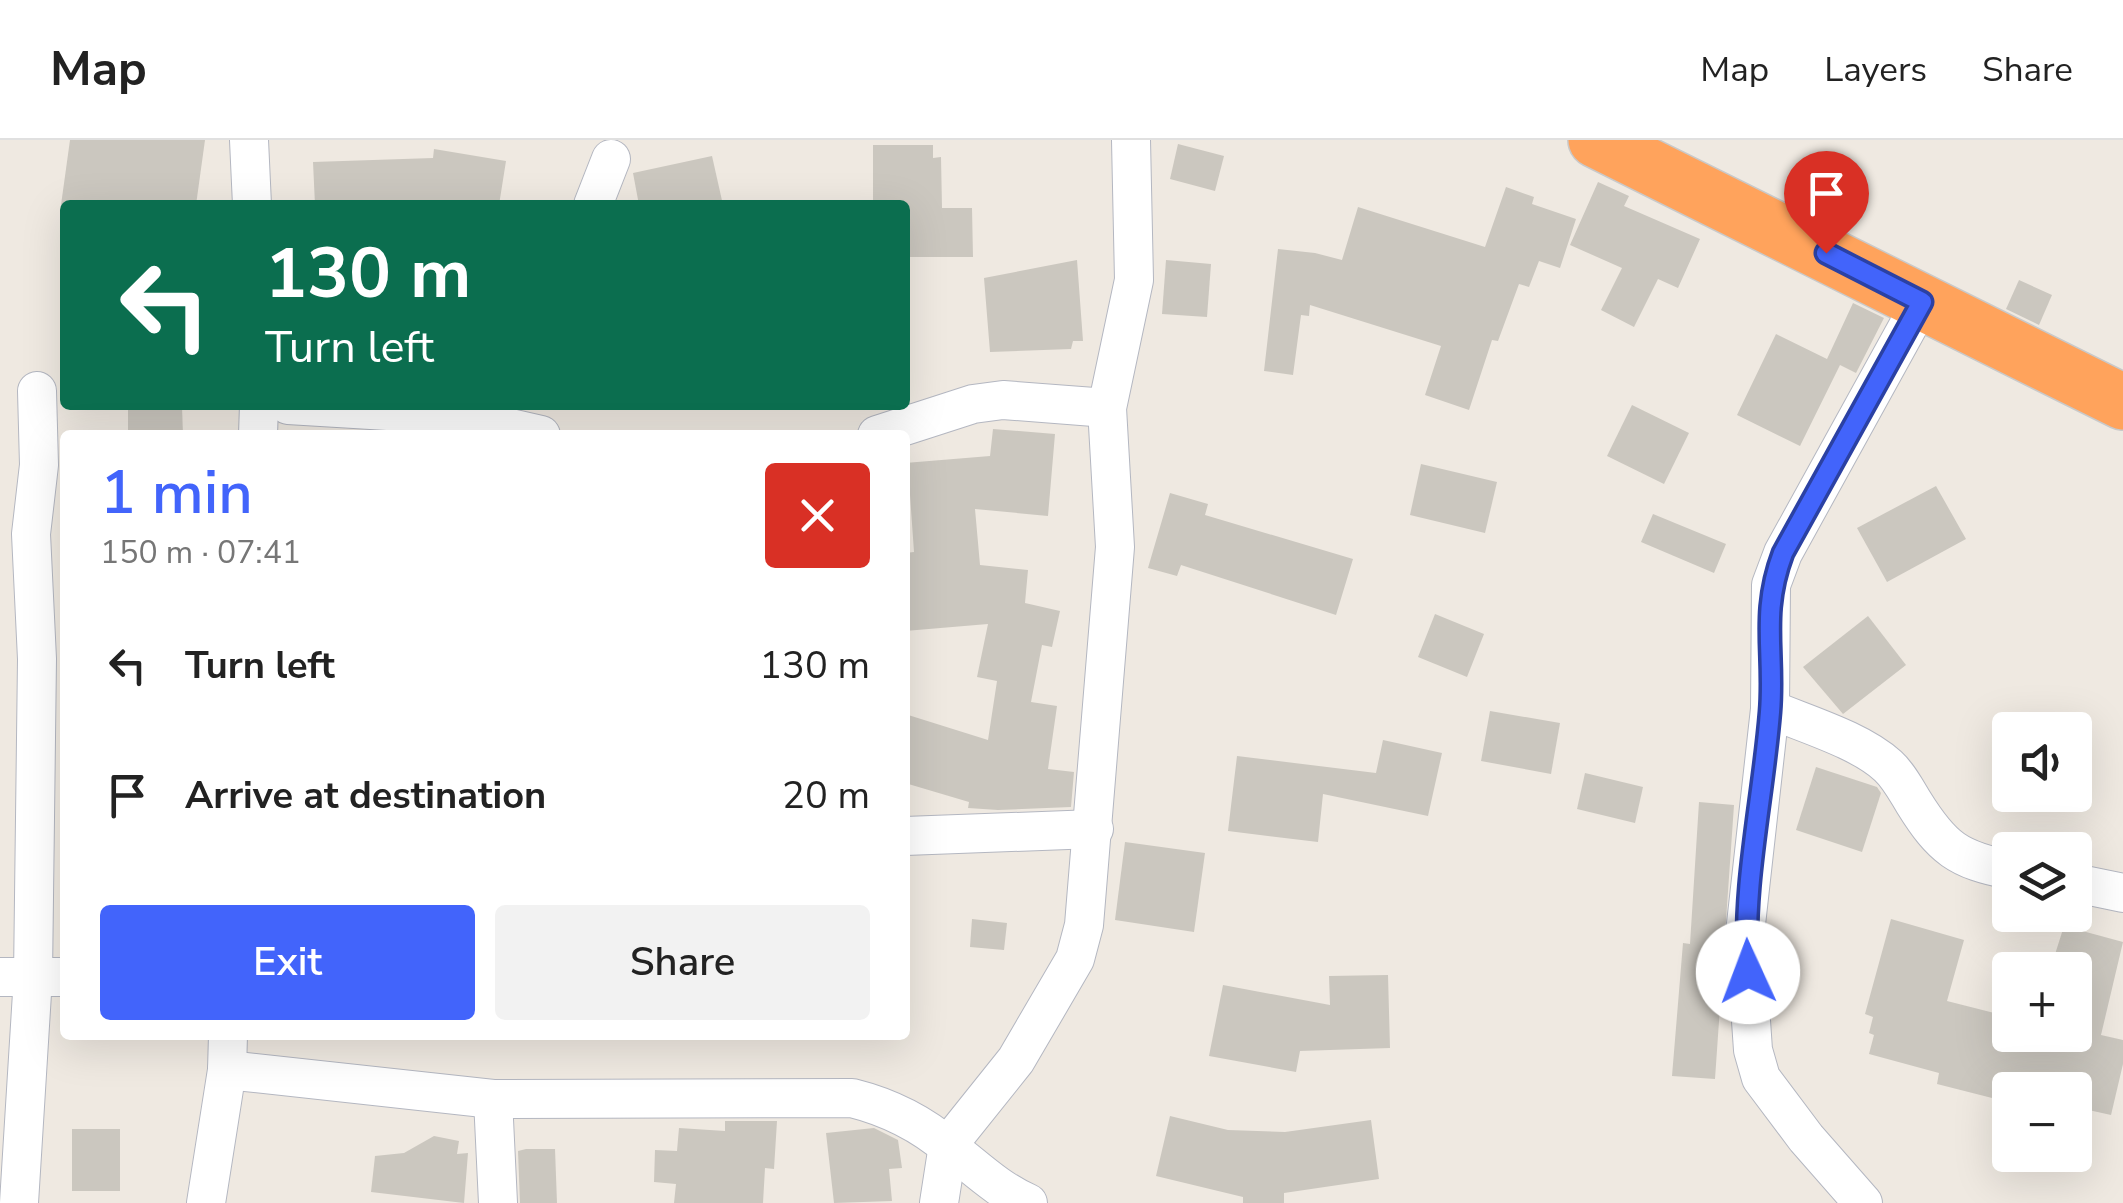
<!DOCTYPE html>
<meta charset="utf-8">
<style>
:root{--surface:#fff;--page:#f2f2f2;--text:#222;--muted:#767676;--line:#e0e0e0;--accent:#4264fb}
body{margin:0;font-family:"Nunito Sans",sans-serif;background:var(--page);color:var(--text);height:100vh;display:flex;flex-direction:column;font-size:38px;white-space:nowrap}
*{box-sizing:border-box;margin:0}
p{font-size:32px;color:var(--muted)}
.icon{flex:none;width:55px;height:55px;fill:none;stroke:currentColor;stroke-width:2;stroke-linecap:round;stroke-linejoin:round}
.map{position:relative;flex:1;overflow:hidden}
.sheet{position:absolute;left:60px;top:290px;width:850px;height:610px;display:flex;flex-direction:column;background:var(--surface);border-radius:10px;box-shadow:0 10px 40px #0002}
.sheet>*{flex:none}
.top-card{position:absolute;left:60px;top:60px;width:850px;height:210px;border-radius:10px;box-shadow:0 10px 40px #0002;background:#0b6e4f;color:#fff;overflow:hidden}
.fabs{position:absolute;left:1992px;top:572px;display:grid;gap:20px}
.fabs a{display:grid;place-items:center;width:100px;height:100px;border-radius:10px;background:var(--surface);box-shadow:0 10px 40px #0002;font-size:50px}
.pin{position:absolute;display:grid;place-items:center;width:85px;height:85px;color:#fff;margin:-102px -42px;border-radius:50% 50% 50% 0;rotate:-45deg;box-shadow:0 0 10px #0007}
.pin .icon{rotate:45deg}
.me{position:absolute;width:110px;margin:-55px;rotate:358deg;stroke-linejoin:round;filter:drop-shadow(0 0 8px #0008)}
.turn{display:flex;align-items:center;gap:35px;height:210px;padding:0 40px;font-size:45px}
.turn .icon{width:130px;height:130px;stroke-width:2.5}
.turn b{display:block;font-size:70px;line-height:85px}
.round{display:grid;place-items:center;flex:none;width:105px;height:105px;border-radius:10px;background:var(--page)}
.head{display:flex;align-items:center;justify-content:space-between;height:170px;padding:0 40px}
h1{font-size:60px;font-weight:600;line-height:75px;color:var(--accent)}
.button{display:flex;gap:20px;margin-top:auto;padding:20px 40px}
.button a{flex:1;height:115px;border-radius:10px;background:var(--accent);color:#fff;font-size:40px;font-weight:600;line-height:115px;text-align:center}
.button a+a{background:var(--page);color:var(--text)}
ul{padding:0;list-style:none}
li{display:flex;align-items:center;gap:30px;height:130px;padding:0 40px}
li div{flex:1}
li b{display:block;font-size:38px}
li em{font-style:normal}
header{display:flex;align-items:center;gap:60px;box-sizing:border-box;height:140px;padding:0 50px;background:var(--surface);border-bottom:2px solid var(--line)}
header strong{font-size:48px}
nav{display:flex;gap:55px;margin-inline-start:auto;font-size:35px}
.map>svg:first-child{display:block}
.building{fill:#cbc7bf}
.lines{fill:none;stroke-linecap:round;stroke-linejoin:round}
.minor-casing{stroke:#b4b7c1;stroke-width:40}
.highway-casing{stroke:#c9c9c9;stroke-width:58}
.minor{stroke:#fff;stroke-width:38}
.highway{stroke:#ffa35c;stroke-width:55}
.route-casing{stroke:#2b41a3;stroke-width:25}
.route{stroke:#4264fb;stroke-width:18}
</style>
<header>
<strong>Map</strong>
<nav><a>Map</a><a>Layers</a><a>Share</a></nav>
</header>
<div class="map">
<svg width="2123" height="1063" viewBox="0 0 2123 1063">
<rect width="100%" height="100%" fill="#efe9e1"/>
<g class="building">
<path d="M 70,0 L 205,0 L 196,65 L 61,65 Z"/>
<path d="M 1178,4 L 1224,16 L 1215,51 L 1170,39 Z"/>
<path d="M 873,5 L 933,5 L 933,18 L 941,17 L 942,68 L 972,68 L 973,117 L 905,117 L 905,65 L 873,65 Z"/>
<path d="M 434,9 L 506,21 L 499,65 L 315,65 L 313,22 L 433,18 Z"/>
<path d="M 712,16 L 723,65 L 639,65 L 633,33 Z"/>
<path d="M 1598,42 L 1629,56 L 1624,66 L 1700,99 L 1678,148 L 1658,139 L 1634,187 L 1601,170 L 1622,128 L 1570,105 Z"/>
<path d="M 1506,47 L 1534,57 L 1532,64 L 1576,79 L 1560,128 L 1539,121 L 1529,147 L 1519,144 L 1498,201 L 1492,200 L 1469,270 L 1425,255 L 1441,206 L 1310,165 L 1309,176 L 1301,175 L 1293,235 L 1264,231 L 1278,109 L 1315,113 L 1342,120 L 1358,67 L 1485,107 Z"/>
<path d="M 1077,120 L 1083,201 L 1073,201 L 1071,209 L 990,212 L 984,138 Z"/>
<path d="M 1166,120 L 1211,124 L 1207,177 L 1162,174 Z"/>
<path d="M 2019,140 L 2052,155 L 2039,185 L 2006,169 Z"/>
<path d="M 1853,163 L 1884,178 L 1856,233 L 1840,225 L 1800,306 L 1737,275 L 1776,194 L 1827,219 Z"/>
<path d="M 1632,265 L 1689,293 L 1664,344 L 1607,316 Z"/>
<path d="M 128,266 L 182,266 L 183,295 L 128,295 Z"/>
<path d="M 993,289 L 1055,294 L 1048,376 L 975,369 L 980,425 L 1028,430 L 1025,463 L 1060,471 L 1052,507 L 1042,505 L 1031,562 L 1057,566 L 1048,629 L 1074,632 L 1071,667 L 998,670 L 968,668 L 969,662 L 905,643 L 905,574 L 988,600 L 997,541 L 977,537 L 988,484 L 905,491 L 905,413 L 914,412 L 910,355 L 905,355 L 905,323 L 990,316 Z"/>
<path d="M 1421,324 L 1497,342 L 1485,393 L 1410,375 Z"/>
<path d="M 1936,346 L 1966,399 L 1887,442 L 1857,388 Z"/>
<path d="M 1170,353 L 1208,364 L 1205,375 L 1353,419 L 1336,475 L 1181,425 L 1177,436 L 1148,428 Z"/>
<path d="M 1653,374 L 1726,404 L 1714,433 L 1641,402 Z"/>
<path d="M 1435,474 L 1484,494 L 1467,537 L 1418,517 Z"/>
<path d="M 1868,476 L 1906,525 L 1843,574 L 1803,527 Z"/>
<path d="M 1490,571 L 1560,583 L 1551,634 L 1481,621 Z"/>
<path d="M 1383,600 L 1442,613 L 1428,676 L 1323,654 L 1318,702 L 1228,691 L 1237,616 L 1376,633 Z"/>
<path d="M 1816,627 L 1877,647 L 1881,653 L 1862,712 L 1796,690 Z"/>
<path d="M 1585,633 L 1643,647 L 1635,683 L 1577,669 Z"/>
<path d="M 1699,662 L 1734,665 L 1715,939 L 1672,936 L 1683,803 L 1690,804 Z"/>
<path d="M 1125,702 L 1205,713 L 1194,792 L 1115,780 Z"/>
<path d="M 972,779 L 1007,783 L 1004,810 L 970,807 Z"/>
<path d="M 1891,779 L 1964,800 L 1947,861 L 2010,877 L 2010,895 L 2075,895 L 2075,830 L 2050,830 L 2064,786 L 2123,802 L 2101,895 L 2123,900 L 2123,924 L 2111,975 L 2075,967 L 2075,950 L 1999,950 L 1996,959 L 1937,944 L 1939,933 L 1869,914 L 1874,895 L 1869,893 L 1873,877 L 1865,874 Z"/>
<path d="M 1388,835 L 1390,908 L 1300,911 L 1296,932 L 1209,916 L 1223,845 L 1330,865 L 1329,836 Z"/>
<path d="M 1170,976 L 1228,990 L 1285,992 L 1371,980 L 1379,1039 L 1284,1053 L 1284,1063 L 1243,1063 L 1243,1057 L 1156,1036 Z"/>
<path d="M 725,981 L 777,981 L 774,1029 L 765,1028 L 763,1063 L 674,1063 L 676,1044 L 654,1042 L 655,1010 L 677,1011 L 679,988 L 725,991 Z"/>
<path d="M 874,988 L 898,1000 L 902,1028 L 889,1029 L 892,1061 L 834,1063 L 826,993 Z"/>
<rect x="72" y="989" width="48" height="62"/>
<path d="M 434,996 L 459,1001 L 457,1014 L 468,1013 L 464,1063 L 371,1052 L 375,1016 L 404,1013 Z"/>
<path d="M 526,1009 L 555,1009 L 557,1063 L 520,1063 L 518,1011 Z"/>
</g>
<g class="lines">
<defs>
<g id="minor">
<path d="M 249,0 L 252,65"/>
<path d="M 593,65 L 611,19"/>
<path d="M 288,265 L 454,275 L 541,295"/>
<path d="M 258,295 L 259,265"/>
<path d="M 877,295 L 973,264 L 1003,260 L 1107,268"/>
<path d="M 1770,569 C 1805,584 1860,600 1888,626 C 1899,636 1906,650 1914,663 C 1942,708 1958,720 2010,730"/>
<path d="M 905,696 L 1094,689"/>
<path d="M 2075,743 L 2123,753"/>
<path d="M 0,837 L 65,837"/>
<path d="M 227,930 L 493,959 L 852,958 C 888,967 921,983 950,1008 C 976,1028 998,1050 1028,1063"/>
<path d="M 493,959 L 498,1063"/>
<path d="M 19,1063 L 33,837 L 37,519 L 31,394 L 39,325 L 37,251"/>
<path d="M 206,1063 L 227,930 L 228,895"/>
<path d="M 939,1063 L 948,1005 L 1016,920 L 1075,819 L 1084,785 L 1115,407 L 1107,268 L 1134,140 L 1131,0"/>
<path d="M 1863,1063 L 1806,998 L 1761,938 L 1753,910 L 1745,793 L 1770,569 L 1771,445 L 1783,413 L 1922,161"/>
</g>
<path id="highway" d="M 1596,0 L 2123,262"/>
</defs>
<use href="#minor" class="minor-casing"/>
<use href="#highway" class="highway-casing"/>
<use href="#minor" class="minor"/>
<use href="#highway" class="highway"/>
</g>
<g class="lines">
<defs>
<path id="route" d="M 1748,832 C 1742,745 1763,659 1770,572 C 1775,512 1760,474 1783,413 L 1922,162 L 1826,113"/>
</defs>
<use href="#route" class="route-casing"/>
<use href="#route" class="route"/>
</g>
</svg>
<div class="fabs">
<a><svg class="icon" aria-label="sound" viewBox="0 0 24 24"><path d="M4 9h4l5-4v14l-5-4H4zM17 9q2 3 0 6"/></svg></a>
<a><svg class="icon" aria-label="layers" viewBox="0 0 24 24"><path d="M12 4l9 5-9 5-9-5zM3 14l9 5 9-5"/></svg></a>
<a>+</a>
<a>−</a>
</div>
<div class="pin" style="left:1826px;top:113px;background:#d93025"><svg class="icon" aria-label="arrive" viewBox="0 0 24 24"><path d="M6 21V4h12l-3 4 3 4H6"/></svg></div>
<svg class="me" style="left:1748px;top:832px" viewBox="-20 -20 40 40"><circle r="19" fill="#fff"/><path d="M0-13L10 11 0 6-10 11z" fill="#4264fb"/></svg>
<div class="top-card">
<div class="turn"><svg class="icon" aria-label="left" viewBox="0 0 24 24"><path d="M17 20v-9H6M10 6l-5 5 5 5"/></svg><div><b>130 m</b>Turn left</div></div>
</div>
<section class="sheet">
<div class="head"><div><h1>1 min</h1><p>150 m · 07:41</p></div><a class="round" style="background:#d93025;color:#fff"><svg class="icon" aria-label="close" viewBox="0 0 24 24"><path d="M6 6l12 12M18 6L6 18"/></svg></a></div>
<ul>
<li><svg class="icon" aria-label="left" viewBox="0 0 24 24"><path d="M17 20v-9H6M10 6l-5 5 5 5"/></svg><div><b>Turn left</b></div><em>130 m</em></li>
<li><svg class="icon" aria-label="arrive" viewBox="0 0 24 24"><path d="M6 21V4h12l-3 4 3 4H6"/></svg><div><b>Arrive at destination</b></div><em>20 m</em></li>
</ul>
<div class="button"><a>Exit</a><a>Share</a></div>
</section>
</div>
